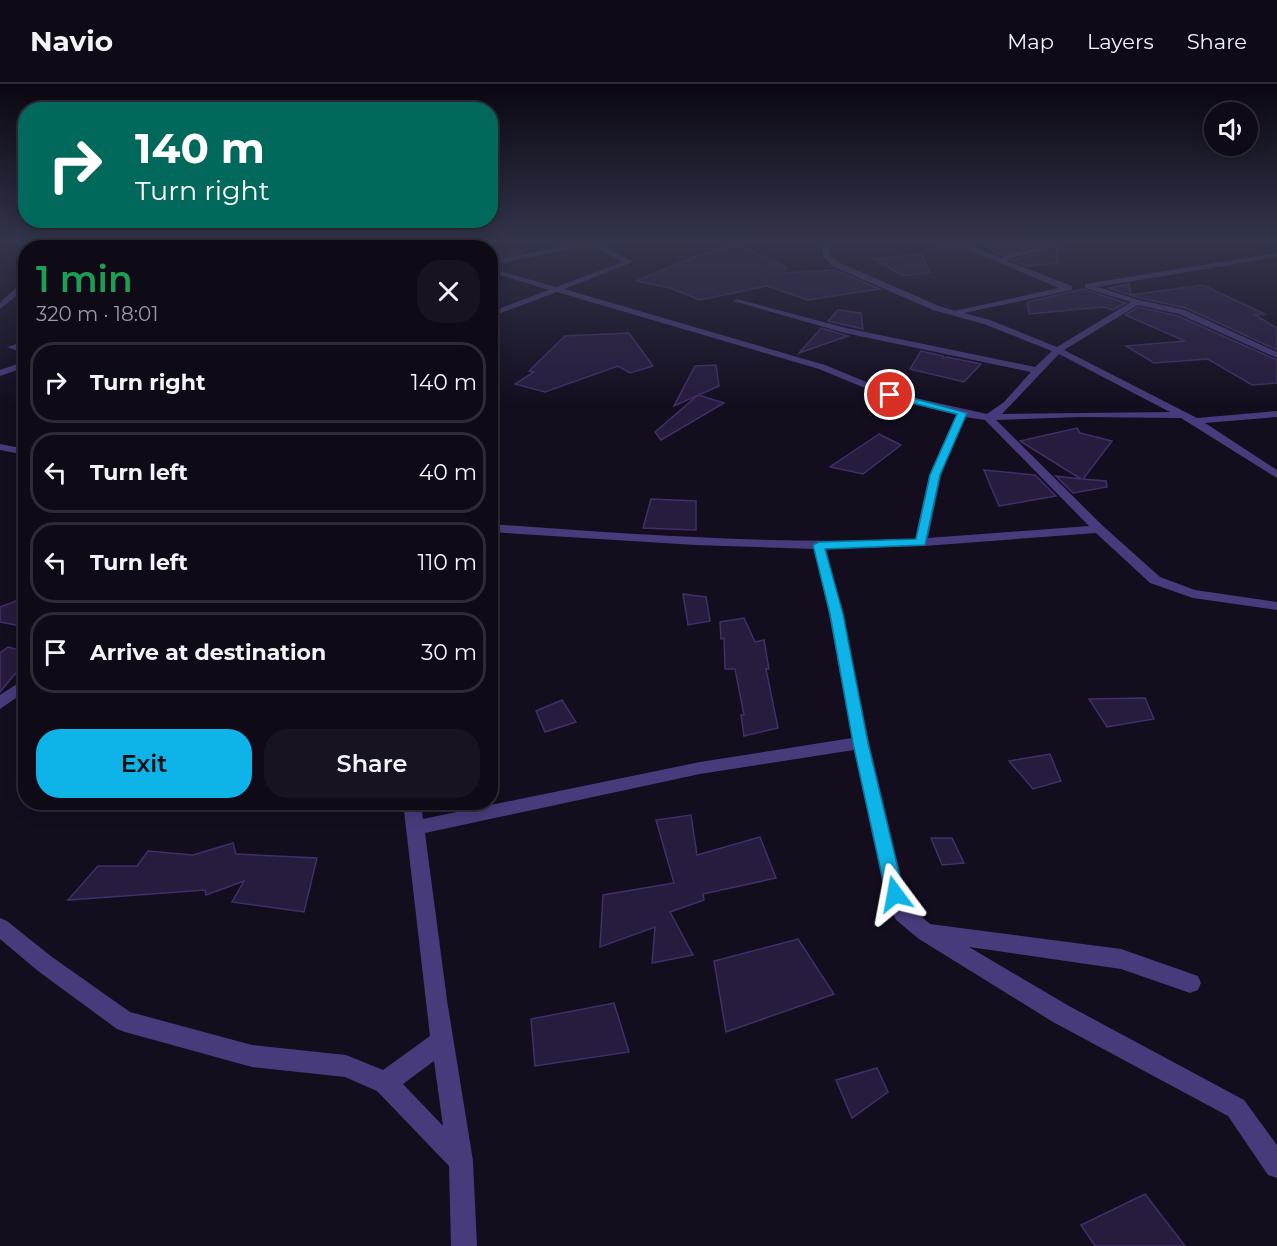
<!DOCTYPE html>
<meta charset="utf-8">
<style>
:root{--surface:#0e0a16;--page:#17131f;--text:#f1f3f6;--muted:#9b9aa1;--line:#2e2b35;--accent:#0eb4e8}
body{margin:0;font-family:Montserrat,sans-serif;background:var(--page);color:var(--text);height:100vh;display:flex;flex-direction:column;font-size:22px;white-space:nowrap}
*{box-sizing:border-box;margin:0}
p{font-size:20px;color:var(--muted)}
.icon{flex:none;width:33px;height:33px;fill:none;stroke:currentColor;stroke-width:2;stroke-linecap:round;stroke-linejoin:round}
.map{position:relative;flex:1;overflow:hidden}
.sheet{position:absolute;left:18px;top:156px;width:480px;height:570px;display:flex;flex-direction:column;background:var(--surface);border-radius:24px;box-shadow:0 3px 15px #0003,0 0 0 2px var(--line)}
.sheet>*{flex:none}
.guide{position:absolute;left:18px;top:18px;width:480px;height:126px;border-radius:24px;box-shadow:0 3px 15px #0003,0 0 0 2px var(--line);background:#00695c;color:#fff;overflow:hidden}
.buttons{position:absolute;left:1204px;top:18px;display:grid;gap:12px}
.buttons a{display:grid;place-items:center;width:54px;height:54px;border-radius:50%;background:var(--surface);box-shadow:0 3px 15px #0003,0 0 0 2px var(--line);font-size:30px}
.pin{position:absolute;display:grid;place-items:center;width:51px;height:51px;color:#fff;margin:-26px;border:3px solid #fff;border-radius:50%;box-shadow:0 2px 6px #0007}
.me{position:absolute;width:66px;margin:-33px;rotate:347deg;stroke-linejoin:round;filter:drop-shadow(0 0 4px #0008)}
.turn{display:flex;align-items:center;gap:21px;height:126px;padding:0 18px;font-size:27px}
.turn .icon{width:78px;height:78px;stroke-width:2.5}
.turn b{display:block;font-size:42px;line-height:51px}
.round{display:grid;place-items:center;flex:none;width:63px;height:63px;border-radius:24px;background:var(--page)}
.head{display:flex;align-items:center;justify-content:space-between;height:102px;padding:0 18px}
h1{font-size:36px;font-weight:600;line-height:45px;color:#1e9e55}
.cta{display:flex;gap:12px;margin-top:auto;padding:12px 18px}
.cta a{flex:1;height:69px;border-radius:24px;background:var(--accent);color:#111;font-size:24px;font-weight:600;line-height:69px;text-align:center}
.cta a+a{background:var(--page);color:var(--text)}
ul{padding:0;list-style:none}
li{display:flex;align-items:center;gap:18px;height:81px;margin:0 12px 9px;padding:0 6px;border:3px solid var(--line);border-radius:24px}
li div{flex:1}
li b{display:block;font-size:22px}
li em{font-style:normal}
header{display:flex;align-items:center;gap:36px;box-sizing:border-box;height:84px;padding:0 30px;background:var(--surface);border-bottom:2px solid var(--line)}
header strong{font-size:28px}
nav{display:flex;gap:33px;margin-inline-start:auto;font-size:21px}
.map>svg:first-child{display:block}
.building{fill:#271b3e;stroke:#422e69;stroke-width:1.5}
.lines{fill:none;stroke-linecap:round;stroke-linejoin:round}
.minor{fill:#473b7b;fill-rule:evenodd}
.route{fill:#0eb4e8;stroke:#097597;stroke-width:1.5}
</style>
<header>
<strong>Navio</strong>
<nav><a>Map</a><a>Layers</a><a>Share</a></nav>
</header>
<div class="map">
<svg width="1277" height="1162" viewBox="0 0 1277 1162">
<rect width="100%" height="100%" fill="#130d1e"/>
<g class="building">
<path d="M 981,159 L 1034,159 L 1035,162 L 1002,171 Z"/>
<path d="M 1046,159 L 1057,159 L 1058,179 L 1027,182 L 1012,176 L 1046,168 L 1048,165 Z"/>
<path d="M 737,161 L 787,183 L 784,189 L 835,186 L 880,205 L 808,216 L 767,202 L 700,216 L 670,204 L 636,197 L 699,171 Z"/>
<path d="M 514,164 L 523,168 L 490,175 L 490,169 Z"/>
<path d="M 921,170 L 930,188 L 904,192 L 873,175 Z"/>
<path d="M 1129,200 L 1131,211 L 1203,201 L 1265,230 L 1255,231 L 1277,244 L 1277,266 L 1186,224 L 1140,214 L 1108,204 Z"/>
<path d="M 1083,205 L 1126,219 L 1113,226 L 1104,223 L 1029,230 L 1027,218 Z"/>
<path d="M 1138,223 L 1178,232 L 1277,276 L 1277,299 L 1252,301 L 1208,275 L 1154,279 L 1126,262 L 1185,257 L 1125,231 Z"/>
<path d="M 838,226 L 861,229 L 863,245 L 828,237 Z"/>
<path d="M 821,244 L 848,252 L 799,269 Z"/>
<path d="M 629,249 L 653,282 L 630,289 L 618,282 L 545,308 L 515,300 L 534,288 L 529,287 L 565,252 Z"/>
<path d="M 921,267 L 943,272 L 943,274 L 947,273 L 981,280 L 964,298 L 910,285 Z"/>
<path d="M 716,281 L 719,302 L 674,322 L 695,282 Z"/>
<path d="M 698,311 L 724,319 L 661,356 L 655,348 Z"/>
<path d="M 1077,344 L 1080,349 L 1112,357 L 1083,395 L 1106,397 L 1107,403 L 1073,409 L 1056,392 L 1081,395 L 1020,357 Z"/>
<path d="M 879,350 L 901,361 L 863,390 L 830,383 Z"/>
<path d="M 984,386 L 1035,391 L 1056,412 L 999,422 Z"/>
<path d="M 651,415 L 696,417 L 696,446 L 643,444 Z"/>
<path d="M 683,510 L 706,513 L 710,537 L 688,541 Z"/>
<path d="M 26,513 L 26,543 L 0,538 L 0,523 Z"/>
<path d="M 744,534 L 755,558 L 764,556 L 769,585 L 766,585 L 778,644 L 744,652 L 741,631 L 744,631 L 735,585 L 725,585 L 724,554 L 721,555 L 720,538 Z"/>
<path d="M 8,563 L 26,568 L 26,577 L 0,608 L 0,569 Z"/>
<path d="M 1145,614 L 1154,635 L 1107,643 L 1089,615 Z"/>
<path d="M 562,616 L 576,638 L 545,648 L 536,627 Z"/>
<path d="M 1050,670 L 1061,697 L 1033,705 L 1009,677 Z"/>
<path d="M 691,731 L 697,771 L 760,753 L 776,794 L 703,810 L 704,816 L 670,828 L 693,871 L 652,879 L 655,843 L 600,863 L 603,811 L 674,799 L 656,736 Z"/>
<path d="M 931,754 L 952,754 L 964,779 L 942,781 Z"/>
<path d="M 233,759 L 236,770 L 317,774 L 304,828 L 232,818 L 244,797 L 206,811 L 205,806 L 68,816 L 98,782 L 137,782 L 148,767 L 193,771 Z"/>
<path d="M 798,855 L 834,910 L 726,948 L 714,877 Z"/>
<path d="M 614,919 L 629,968 L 535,982 L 531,935 Z"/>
<path d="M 877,984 L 888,1008 L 852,1034 L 836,996 Z"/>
<path d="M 1145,1110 L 1185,1162 L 1095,1162 L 1081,1141 Z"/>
</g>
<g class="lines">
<g class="minor">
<path d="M 67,159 L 74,159 L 71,164 L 64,164 Z"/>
<path d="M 283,159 L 292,159 L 285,164 L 275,164 Z"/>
<path d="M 404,159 L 414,159 L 423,164 L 413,164 Z"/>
<path d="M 579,159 L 597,159 L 633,178 L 564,205 L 825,281 L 893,309 L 987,330 L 1004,318 L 1031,288 L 845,249 L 733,217 L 737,215 L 846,244 L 1035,283 L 1052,267 L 984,240 L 933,226 L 832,182 L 823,172 L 823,159 L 829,159 L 829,171 L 838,178 L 939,222 L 955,227 L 1059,204 L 967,165 L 914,159 L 968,161 L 1001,174 L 1009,170 L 1039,164 L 1036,159 L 1043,159 L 1046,166 L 1013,173 L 1007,177 L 1072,202 L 1072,206 L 964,229 L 990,236 L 1057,263 L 1131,218 L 1085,204 L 1085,200 L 1277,169 L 1277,173 L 1098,203 L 1139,216 L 1185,226 L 1277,268 L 1277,274 L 1179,230 L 1138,221 L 1064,266 L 1197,334 L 1277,327 L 1277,333 L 1205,339 L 1277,386 L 1277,394 L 1181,334 L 1079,333 L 996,336 L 1103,442 L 1160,493 L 1195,506 L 1277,518 L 1277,526 L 1193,514 L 1150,499 L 1096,449 L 924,462 L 826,465 L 843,530 L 869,659 L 905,810 L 911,824 L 930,840 L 1121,865 L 1198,892 L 1201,899 L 1198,906 L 1190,909 L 1121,885 L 969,863 L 1069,922 L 1244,1016 L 1277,1061 L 1277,1094 L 1268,1091 L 1228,1032 L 1053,938 L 919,855 L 896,836 L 885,810 L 854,666 L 700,690 L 425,749 L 447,916 L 473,1077 L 477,1162 L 451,1162 L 449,1082 L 377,1007 L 345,993 L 252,983 L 125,948 L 117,945 L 38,887 L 0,855 L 0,834 L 7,837 L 52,873 L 130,928 L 252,961 L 346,971 L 383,986 L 430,952 L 403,718 L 421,718 L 423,735 L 700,678 L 852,654 L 829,530 L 814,465 L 695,461 L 490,448 L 490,440 C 632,450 773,461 915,455 L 929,391 L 956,331 L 887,313 L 819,285 L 557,208 L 490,233 L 490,228 L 549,206 L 490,188 L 490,184 L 556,203 L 623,178 L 590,161 L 490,181 L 490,177 ZM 1059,270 L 1170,328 L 1002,330 ZM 965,333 L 985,336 L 1089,442 L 928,454 L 941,391 ZM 434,977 L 443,1042 L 403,1000 Z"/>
<path d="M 23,197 L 26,197 L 26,204 L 0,225 L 0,219 Z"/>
<path d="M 26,257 L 26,262 L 21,263 L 26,264 L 26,270 L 7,263 Z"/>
<path d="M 26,277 L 26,283 L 0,292 L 0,286 Z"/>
<path d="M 0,360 L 26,365 L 26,371 L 0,366 Z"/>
<path d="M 26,594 L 26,607 L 0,625 L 0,611 Z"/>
</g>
</g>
<linearGradient id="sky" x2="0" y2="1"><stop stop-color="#0a0710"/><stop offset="0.49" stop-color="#33354c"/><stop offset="1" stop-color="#33354c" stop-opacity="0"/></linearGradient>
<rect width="1277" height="322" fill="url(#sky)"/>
<path class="route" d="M 890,308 L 967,329 L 940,391 L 925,461 L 825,465 L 843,530 L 868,659 L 904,810 L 901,816 L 895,818 L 888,816 L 886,810 L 853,659 L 830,530 L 813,461 L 819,458 L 916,455 L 930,391 L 957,330 L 887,313 L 886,311 Z"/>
</svg>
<div class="buttons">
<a><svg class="icon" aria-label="sound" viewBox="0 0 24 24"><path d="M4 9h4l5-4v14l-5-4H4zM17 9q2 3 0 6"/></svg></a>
</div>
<div class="pin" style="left:890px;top:311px;background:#d93025"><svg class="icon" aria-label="arrive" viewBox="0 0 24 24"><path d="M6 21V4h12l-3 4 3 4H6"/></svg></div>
<svg class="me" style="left:895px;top:810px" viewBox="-20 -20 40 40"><path d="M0-17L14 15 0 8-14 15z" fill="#0eb4e8" stroke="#fff" stroke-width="4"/></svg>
<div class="guide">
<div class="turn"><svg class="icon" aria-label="right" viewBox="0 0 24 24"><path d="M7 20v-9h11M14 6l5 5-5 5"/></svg><div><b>140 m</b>Turn right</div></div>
</div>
<section class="sheet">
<div class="head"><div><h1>1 min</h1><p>320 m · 18:01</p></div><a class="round"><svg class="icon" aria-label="close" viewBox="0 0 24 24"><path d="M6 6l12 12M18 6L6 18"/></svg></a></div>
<ul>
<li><svg class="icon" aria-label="right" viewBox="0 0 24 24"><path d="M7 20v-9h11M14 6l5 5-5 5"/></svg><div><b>Turn right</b></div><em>140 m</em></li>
<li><svg class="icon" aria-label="left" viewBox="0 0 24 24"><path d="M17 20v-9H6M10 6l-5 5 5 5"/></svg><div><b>Turn left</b></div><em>40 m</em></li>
<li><svg class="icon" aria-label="left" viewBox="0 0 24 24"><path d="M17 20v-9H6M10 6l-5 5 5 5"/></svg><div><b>Turn left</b></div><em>110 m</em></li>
<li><svg class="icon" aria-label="arrive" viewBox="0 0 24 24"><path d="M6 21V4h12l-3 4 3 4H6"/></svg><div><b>Arrive at destination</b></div><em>30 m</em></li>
</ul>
<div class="cta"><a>Exit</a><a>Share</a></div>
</section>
</div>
